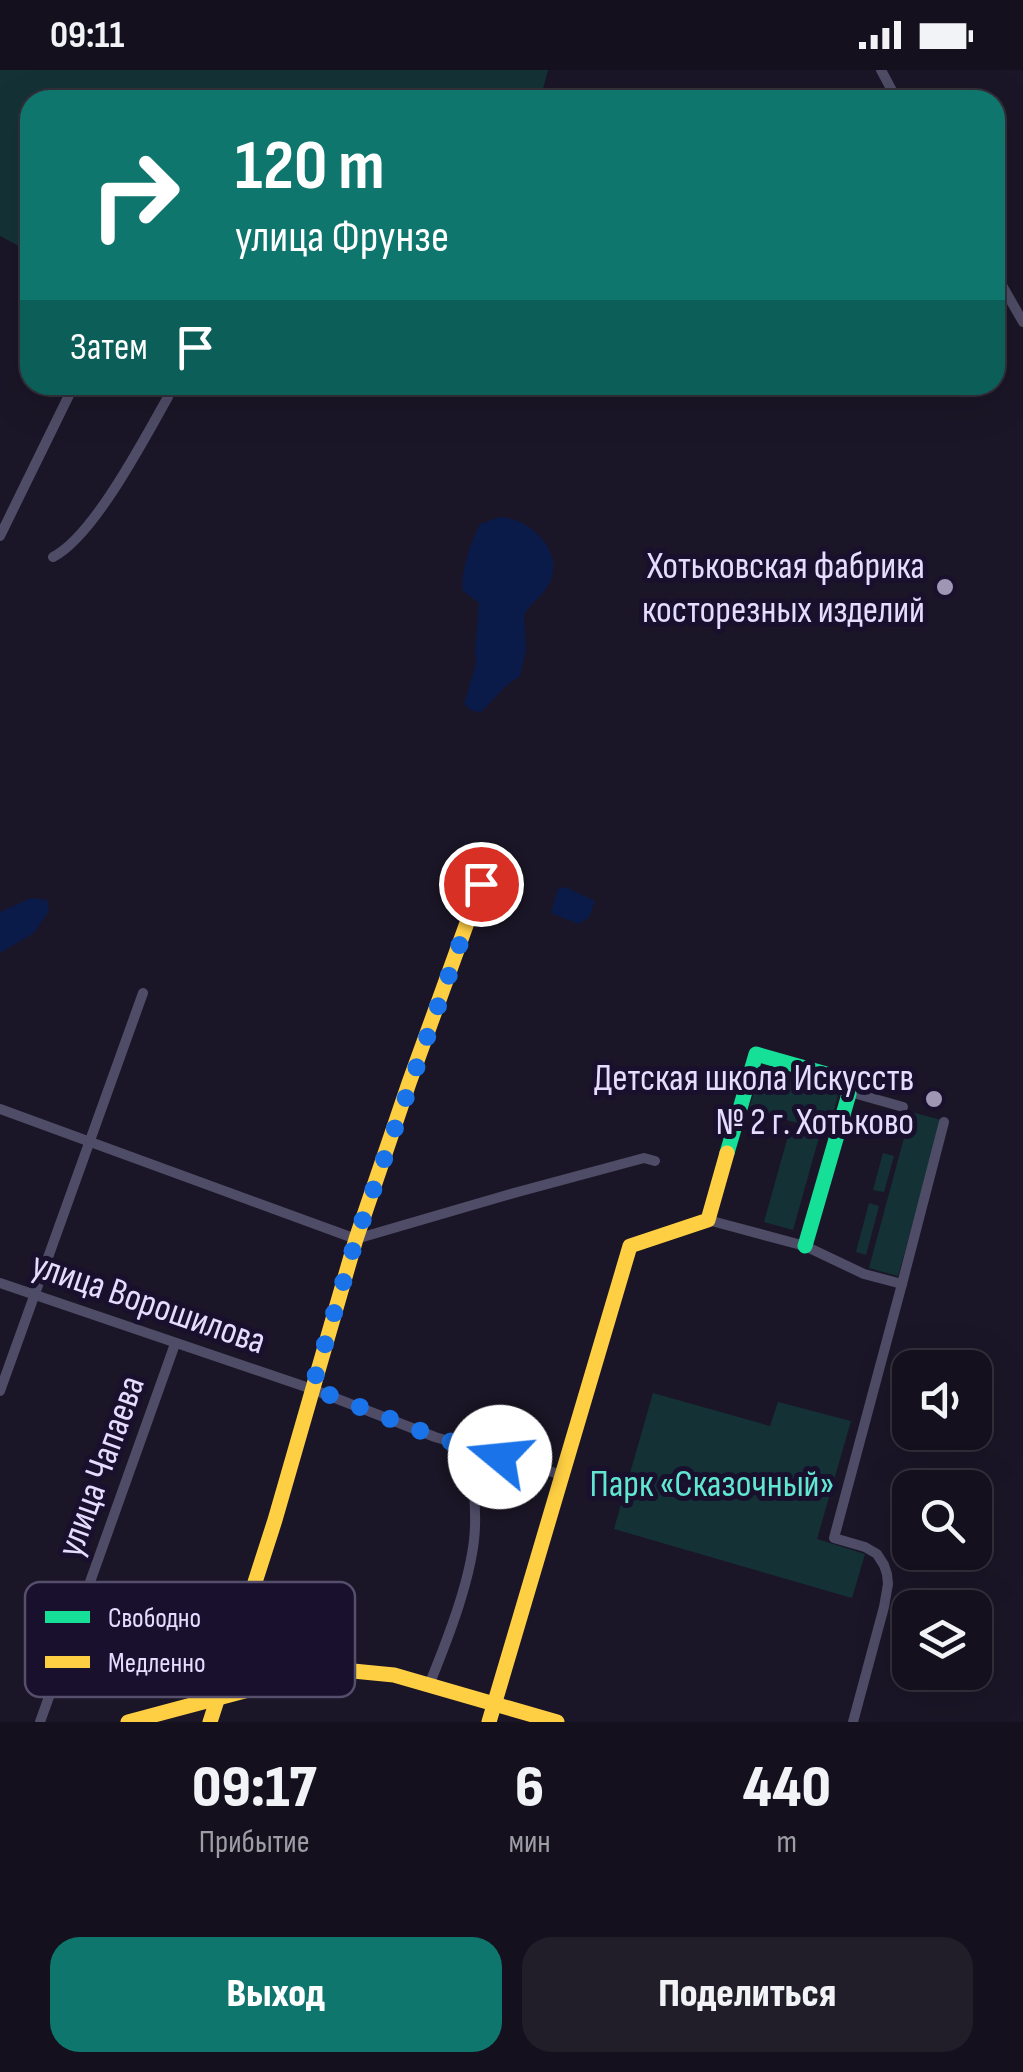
<!DOCTYPE html>
<html lang="ru">
<meta charset="utf-8">
<style>
:root{--surface:#14101d;--page:#211e2a;--text:#f1f3f6;--muted:#9d9da4;--line:#33303b;--accent:#0f766e}
body{margin:0;font-family:"Sofia Sans Condensed",sans-serif;background:var(--page);color:var(--text);height:100vh;display:flex;flex-direction:column;font-size:38px;white-space:nowrap}
*{box-sizing:border-box;margin:0}
p{font-size:32px;color:var(--muted)}
.icon{flex:none;width:55px;height:55px;fill:none;stroke:currentColor;stroke-width:2;stroke-linecap:round;stroke-linejoin:round}
.map{position:relative;height:1652px;overflow:hidden}
.panel{display:flex;flex-direction:column;background:var(--surface);flex:1}
.panel>*{flex:none}
.banner{position:absolute;left:20px;top:20px;width:985px;height:305px;border-radius:30px;box-shadow:0 10px 40px #0002,0 0 0 2px var(--line);background:#0f766e;color:#fff;overflow:hidden}
.controls{position:absolute;left:892px;top:1280px;display:grid;gap:20px}
.controls a{display:grid;place-items:center;width:100px;height:100px;border-radius:20px;background:var(--surface);box-shadow:0 10px 40px #0002,0 0 0 2px var(--line);font-size:50px}
.pin{position:absolute;display:grid;place-items:center;width:85px;height:85px;color:#fff;margin:-42px;border:5px solid #fff;border-radius:50%;box-shadow:0 2px 10px #0007}
.me{position:absolute;width:110px;margin:-55px;rotate:287deg;stroke-linejoin:round;filter:drop-shadow(0 0 8px #0008)}
.turn{display:flex;align-items:center;gap:35px;height:210px;padding:0 50px;font-size:45px}
.turn .icon{width:130px;height:130px;stroke-width:2.5}
.turn b{display:block;font-size:70px;line-height:85px}
.then{display:flex;align-items:center;height:95px;padding:0 50px;background:#0003;gap:20px;font-size:38px}
.eta{display:flex;justify-content:space-evenly;align-items:center;height:170px;text-align:center}
.eta b{font-size:60px;font-weight:800;line-height:70px}
.primary-button{display:flex;gap:20px;margin-top:auto;padding:20px 50px}
.primary-button a{flex:1;height:115px;border-radius:30px;background:var(--accent);color:#fff;font-size:40px;font-weight:800;line-height:115px;text-align:center}
.primary-button a+a{background:var(--page);color:var(--text)}
.status{display:flex;justify-content:space-between;align-items:center;height:70px;padding:0 50px;background:var(--surface);direction:ltr}
.status svg{height:28px;fill:currentColor}
.map>svg:first-child{display:block}
.green{fill:#143236}
.water{fill:#0a1b4a}
.lines{fill:none;stroke-linecap:round;stroke-linejoin:round}
.street{stroke:#4f4c67;stroke-width:10}
.fast{stroke:#16e098;stroke-width:15}
.slow{stroke:#ffcf43;stroke-width:15}
.route{stroke:#1a73e8;stroke-width:18;stroke-dasharray:0 32.4}
.poi-dot{fill:#9e97b3;stroke:#18102d;stroke-width:4}
.labels{text-anchor:middle;stroke-width:10;stroke-linejoin:round;paint-order:stroke}
.poi-label{font-size:38px;fill:#e4ddff;stroke:#18102d;text-anchor:end}
.street-label{font-size:38px;fill:#e4ddff;stroke:#18102d}
.park-label{font-size:38px;fill:#61e6d0;stroke:#18102d}
.key{fill:#18102d;stroke:#554e6c;stroke-width:2.5}
.key-label{font-size:28px;fill:#e4ddff}
</style>
<div class="status"><b>09:11</b><svg viewBox="0 0 49 12"><path d="M0 12V9h3v3zM5 12V6h3v6zM10 12V3h3v9zM15 12V0h3v12zM26 1h20v11H26zM47 4h2v5h-2z"/></svg></div>
<div class="map">
<svg width="1023" height="1652" viewBox="0 0 1023 1652">
<rect width="100%" height="100%" fill="#1b1627"/>
<g class="green">
<path d="M 0,0 L 548,0 L 540,30 L 30,30 L 30,182 L 0,166 Z"/>
<path d="M 760,1003 L 838,1025 L 828,1062 L 749,1039 Z"/>
<path d="M 911,1042 L 941,1050 L 898,1206 L 869,1198 Z"/>
<path d="M 790,1059 L 819,1067 L 793,1160 L 764,1152 Z"/>
<path d="M 883,1083 L 894,1086 L 884,1122 L 873,1120 Z"/>
<path d="M 869,1133 L 879,1136 L 866,1185 L 856,1182 Z"/>
<path d="M 653,1323 L 770,1356 L 778,1332 L 851,1351 L 817,1469 L 865,1484 L 852,1528 L 614,1459 Z"/>
</g>
<g class="water">
<path d="M 500,447 C 530,448 566,482 549,514 C 543,526 530,533 524,545 L 526,580 L 520,606 L 507,615 L 481,642 L 472,641 L 464,634 L 476,594 L 475,579 L 479,533 L 462,520 C 462,498 470,474 480,454 Z"/>
<path d="M 565,817 L 595,831 L 589,847 L 579,854 L 551,843 L 558,819 Z"/>
<path d="M 31,828 L 47,830 L 49,841 L 34,863 L 0,883 L 0,842 Z"/>
</g>
<g class="lines">
<g class="street">
<path d="M 881,0 L 897,30"/>
<path d="M 995,203 L 1023,252"/>
<path d="M 0,466 L 74,315"/>
<path d="M 53,487 C 94,466 144,369 168,327"/>
<path d="M 849,1024 L 850,1022 L 903,1037"/>
<path d="M 0,1039 L 356,1169 L 514,1123 L 644,1088 L 655,1091"/>
<path d="M 708,1150 L 805,1176 L 864,1204 L 902,1214 L 834,1468 L 865,1477 L 877,1484 L 884,1495 L 887,1504 L 888,1514 L 884,1537 L 853,1652"/>
<path d="M 0,1213 L 312,1319 L 435,1367 L 562,1405"/>
<path d="M 902,1214 L 944,1052"/>
<path d="M 0,1321 L 143,923"/>
<path d="M 429,1615 C 447,1571 474,1503 475,1456 C 476,1431 472,1403 470,1378"/>
<path d="M 40,1652 L 175,1274"/>
</g>
<path class="fast" d="M 727,1083 L 756,984 L 837,1007 L 849,1024 L 805,1176"/>
<g class="slow">
<path d="M 128,1652 L 293,1608 L 353,1601 L 394,1605 L 557,1652"/>
<path d="M 210,1652 L 275,1450 L 356,1169 L 409,1013 L 493,781"/>
<path d="M 489,1652 L 630,1176 L 708,1150 L 727,1083"/>
</g>
</g>
<g class="lines">
<path class="route" d="M 481,814 L 356,1169 L 312,1318 L 436,1367 L 500,1387"/>
</g>
<g class="poi-dot">
<circle cx="945" cy="517" r="10"/>
<circle cx="934" cy="1029" r="10"/>
</g>
<g class="labels">
<g class="poi-label">
<text x="925" y="508">Хотьковская фабрика<tspan x="925" dy="44">косторезных изделий</tspan></text>
<text x="914" y="1020">Детская школа Искусств<tspan x="914" dy="44">№ 2 г. Хотьково</tspan></text>
</g>
<g class="street-label">
<text transform="translate(149 1232) rotate(19)" y="13">улица Ворошилова</text>
<text transform="translate(100 1396) rotate(-70)" y="13">улица Чапаева</text>
</g>
<g class="park-label">
<text x="712" y="1426">Парк «Сказочный»</text>
</g>
</g>
<rect x="25" y="1512" width="330" height="115" rx="15" class="key"/>
<rect x="45" y="1541" width="45" height="12" fill="#16e098"/>
<rect x="45" y="1586" width="45" height="12" fill="#ffcf43"/>
<g class="key-label">
<text x="108" y="1557">Свободно</text>
<text x="108" y="1602">Медленно</text>
</g>
</svg>
<div class="controls">
<a><svg class="icon" aria-label="sound" viewBox="0 0 24 24"><path d="M4 9h4l5-4v14l-5-4H4zM17 9q2 3 0 6"/></svg></a>
<a><svg class="icon" aria-label="search" viewBox="0 0 24 24"><circle cx="10" cy="10" r="6"/><path d="M15 15l6 6"/></svg></a>
<a><svg class="icon" aria-label="layers" viewBox="0 0 24 24"><path d="M12 4l9 5-9 5-9-5zM3 14l9 5 9-5"/></svg></a>
</div>
<div class="pin" style="left:481px;top:814px;background:#d93025"><svg class="icon" aria-label="arrive" viewBox="0 0 24 24"><path d="M6 21V4h12l-3 4 3 4H6"/></svg></div>
<svg class="me" style="left:500px;top:1387px" viewBox="-20 -20 40 40"><circle r="19" fill="#fff"/><path d="M0-13L10 11 0 6-10 11z" fill="#1a73e8"/></svg>
<div class="banner">
<div class="turn"><svg class="icon" aria-label="right" viewBox="0 0 24 24"><path d="M7 20v-9h11M14 6l5 5-5 5"/></svg><div><b>120 m</b>улица Фрунзе</div></div>
<div class="then">Затем<svg class="icon" aria-label="arrive" viewBox="0 0 24 24"><path d="M6 21V4h12l-3 4 3 4H6"/></svg></div>
</div>
</div>
<section class="panel">
<div class="eta">
<div><b>09:17</b><p>Прибытие</p></div>
<div><b>6</b><p>мин</p></div>
<div><b>440</b><p>m</p></div>
</div>
<div class="primary-button"><a>Выход</a><a>Поделиться</a></div>
</section>
